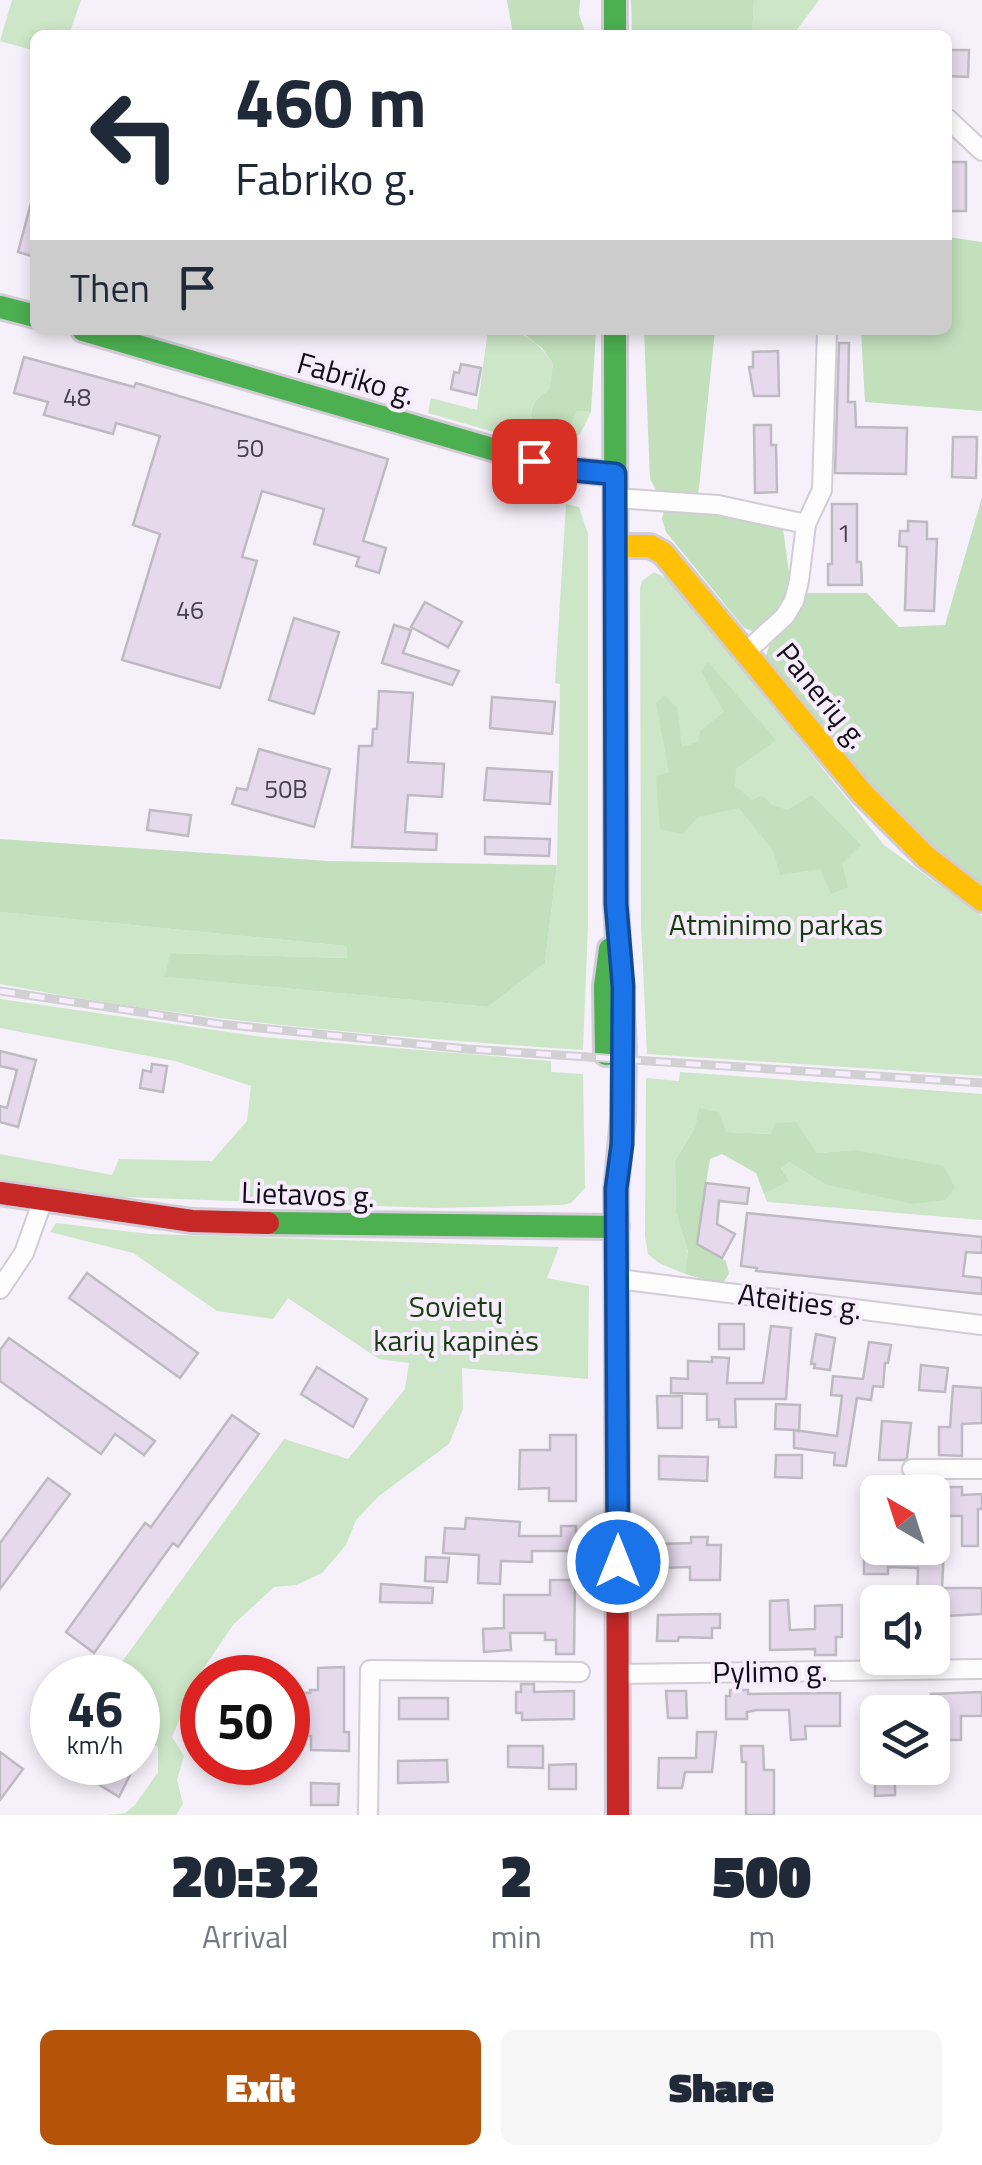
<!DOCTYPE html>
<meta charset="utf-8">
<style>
:root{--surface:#fff;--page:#f6f6f7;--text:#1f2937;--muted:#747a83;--accent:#b45309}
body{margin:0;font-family:"Titillium Web",sans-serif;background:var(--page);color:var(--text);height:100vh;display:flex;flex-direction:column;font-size:38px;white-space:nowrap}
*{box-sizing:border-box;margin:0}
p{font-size:32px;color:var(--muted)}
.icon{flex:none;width:55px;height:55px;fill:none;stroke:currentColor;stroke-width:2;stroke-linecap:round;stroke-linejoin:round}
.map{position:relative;height:1815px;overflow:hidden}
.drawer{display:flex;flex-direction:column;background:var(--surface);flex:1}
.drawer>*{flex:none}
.top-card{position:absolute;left:30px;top:30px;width:922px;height:305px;border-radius:15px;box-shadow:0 5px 15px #0003;background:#fff;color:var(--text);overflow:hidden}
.needle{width:65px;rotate:321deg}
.fabs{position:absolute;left:860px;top:1475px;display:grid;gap:20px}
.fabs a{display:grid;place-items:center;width:90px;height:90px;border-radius:15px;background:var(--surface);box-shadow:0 5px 15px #0003;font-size:50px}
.speed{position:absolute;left:30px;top:1655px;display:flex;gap:20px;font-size:50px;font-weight:700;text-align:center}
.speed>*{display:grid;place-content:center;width:130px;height:130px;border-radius:50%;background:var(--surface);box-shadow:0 5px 15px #0003;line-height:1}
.speed small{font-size:25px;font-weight:400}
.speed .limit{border:15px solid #d22;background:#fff;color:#111}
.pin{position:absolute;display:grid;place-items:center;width:85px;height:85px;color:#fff;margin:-42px;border-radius:20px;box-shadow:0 5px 15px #0006}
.me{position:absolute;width:110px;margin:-55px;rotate:0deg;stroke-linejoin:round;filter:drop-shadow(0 0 8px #0008)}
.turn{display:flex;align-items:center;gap:35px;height:210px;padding:0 40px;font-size:45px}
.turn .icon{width:130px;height:130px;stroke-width:2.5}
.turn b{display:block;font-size:70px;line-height:85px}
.then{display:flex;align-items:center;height:95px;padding:0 40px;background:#0003;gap:20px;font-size:38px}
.eta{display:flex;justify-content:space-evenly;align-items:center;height:170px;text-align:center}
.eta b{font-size:60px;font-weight:800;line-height:70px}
.button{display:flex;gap:20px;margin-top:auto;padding:20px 40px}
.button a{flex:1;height:115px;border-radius:15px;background:var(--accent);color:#fff;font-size:40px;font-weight:800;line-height:115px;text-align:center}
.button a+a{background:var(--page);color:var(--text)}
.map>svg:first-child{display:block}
.green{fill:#cce6c7}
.forest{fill:#c2e0bc}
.building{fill:#e6d9ec;stroke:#bebac2;stroke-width:2.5}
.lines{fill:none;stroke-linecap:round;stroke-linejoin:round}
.street-casing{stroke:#d1ccd5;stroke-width:22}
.fast-casing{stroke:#d1ccd5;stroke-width:28}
.slow-casing{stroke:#d1ccd5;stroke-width:28}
.jam-casing{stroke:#d1ccd5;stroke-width:28}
.street{stroke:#fefdfe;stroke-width:18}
.fast{stroke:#4caf50;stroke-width:22}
.slow{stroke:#ffc107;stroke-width:22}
.jam{stroke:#c62828;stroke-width:22}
.rail-casing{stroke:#d1d0d3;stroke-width:9}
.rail{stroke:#f7ecfe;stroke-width:5;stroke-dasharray:15;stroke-linecap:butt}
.route-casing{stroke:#114b97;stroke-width:25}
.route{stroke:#1a73e8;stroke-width:18}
.labels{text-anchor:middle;stroke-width:8;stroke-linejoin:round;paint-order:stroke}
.number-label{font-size:25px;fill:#47414b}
.street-label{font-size:30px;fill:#120e15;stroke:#f7ecfe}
.park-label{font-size:30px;fill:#173e0d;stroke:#f7ecfe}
</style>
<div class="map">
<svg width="982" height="1815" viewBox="0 0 982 1815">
<rect width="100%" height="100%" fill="#f6f0fa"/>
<g class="green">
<path d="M 12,0 L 81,0 L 69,35 L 35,35 L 35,51 L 0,41 Z"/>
<path d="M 754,0 L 819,0 L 793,35 L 752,35 Z"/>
<path d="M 488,330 C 521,330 534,336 553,364 L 549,389 C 532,401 527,408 534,429 L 570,427 L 577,411 L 591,412 L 580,434 L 554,449 L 428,413 L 431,398 L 477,410 Z"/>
<path d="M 566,504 L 579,507 L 588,534 L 588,925 L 583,1050 C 388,1037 192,1021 0,984 L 0,912 L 346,946 L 347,958 L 170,953 L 166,977 L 488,1007 L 545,963 L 557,865 L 560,684 L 555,683 Z"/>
<path d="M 654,572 L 671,580 L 884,845 L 982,916 L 982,1076 L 647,1054 L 641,924 L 640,589 L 642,581 Z"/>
<path d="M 0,999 L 263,1037 L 551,1061 L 551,1072 L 583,1074 L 585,1188 L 571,1203 L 562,1205 L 435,1208 L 92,1196 L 0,1179 L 0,1154 L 112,1175 L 119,1159 L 212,1161 L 247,1121 L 251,1086 L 175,1061 L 0,1028 Z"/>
<path d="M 680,1072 L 982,1094 L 982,1220 L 767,1202 L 764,1194 L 788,1181 L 781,1167 L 789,1162 L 825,1184 L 855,1150 L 817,1153 L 772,1134 L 725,1132 L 699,1109 L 695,1127 L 675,1161 L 676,1213 L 688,1253 L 685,1274 L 659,1263 L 648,1254 L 645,1236 L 646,1078 L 679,1081 Z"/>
<path d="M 56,1223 L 150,1234 L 559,1247 L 547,1278 L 589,1286 L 588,1379 L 462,1368 L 463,1409 L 449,1444 L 379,1496 L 356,1520 L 346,1545 L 322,1573 L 296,1585 L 274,1587 L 233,1625 L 199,1675 L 172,1737 L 184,1756 L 177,1780 L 183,1804 L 176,1815 L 107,1815 L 125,1813 L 135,1805 L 158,1772 L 158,1747 L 138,1733 L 138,1678 L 111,1677 L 284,1439 L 348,1459 L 405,1389 L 409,1363 L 379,1359 L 288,1298 L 273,1319 L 217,1311 L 133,1253 L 50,1232 Z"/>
</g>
<g class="forest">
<path d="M 507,0 L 580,0 L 579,14 L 586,35 L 513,35 Z"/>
<path d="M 631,0 L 754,0 L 752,35 L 632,35 Z"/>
<path d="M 948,237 L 982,242 L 982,411 L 865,402 L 861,332 L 834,330 L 948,330 Z"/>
<path d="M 519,330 L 596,330 L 591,412 L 577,411 L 570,427 L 558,436 L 534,429 C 527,408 533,401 549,389 L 553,364 L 542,348 Z"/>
<path d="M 644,330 L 715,330 L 697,507 L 783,529 L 790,580 L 805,593 L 867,593 L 899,627 L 945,625 L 982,497 L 982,889 L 909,832 L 764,661 L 772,638 L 744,628 L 666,532 L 662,519 L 665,506 L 650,479 Z"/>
<path d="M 708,662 L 776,740 L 736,769 L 735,786 L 752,800 L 762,796 L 772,805 L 787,810 L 812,795 L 861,845 L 842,864 L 848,887 L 831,894 L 820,869 L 780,875 L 773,850 L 739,808 L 698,817 L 683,834 L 660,829 L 656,776 L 669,772 L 656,703 L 665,695 L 677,708 L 682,747 L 698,742 L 700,731 L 724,712 L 701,671 Z"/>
<path d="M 0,839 L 328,861 L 557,865 L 545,963 L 488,1007 L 165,977 L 170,953 L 347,958 L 346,946 L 0,912 Z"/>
<path d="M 699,1108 L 719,1112 L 726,1132 L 771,1134 L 775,1123 L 796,1122 L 817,1153 L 855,1150 L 944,1166 L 955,1188 L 945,1200 L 912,1204 L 825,1184 L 789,1162 L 781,1168 L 789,1181 L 764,1194 L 756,1173 L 722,1154 L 710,1159 L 696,1244 L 726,1261 L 729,1274 L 722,1284 L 685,1274 L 688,1252 L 676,1213 L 675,1161 L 695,1127 Z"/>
</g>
<g class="building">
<path d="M 948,50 L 969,50 L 968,77 L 948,76 Z"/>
<rect x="948" y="162" width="18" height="49"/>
<path d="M 31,203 L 35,203 L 35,257 L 18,252 Z"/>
<path d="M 839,343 L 849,343 L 848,402 L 855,402 L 856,427 L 907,428 L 906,474 L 835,473 Z"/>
<path d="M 778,351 L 779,396 L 754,396 L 749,367 L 753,367 L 753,352 Z"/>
<path d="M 24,357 L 134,387 L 136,383 L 388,459 L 363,541 L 386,548 L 379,573 L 356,566 L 359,557 L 314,544 L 324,509 L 262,491 L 242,557 L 257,561 L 220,688 L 122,660 L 160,534 L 133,525 L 160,436 L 116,423 L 113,434 L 44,415 L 48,402 L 14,393 Z"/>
<path d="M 461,364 L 481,368 L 476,395 L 451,389 L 454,372 L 459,373 Z"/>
<path d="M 754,425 L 771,425 L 771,445 L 776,445 L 777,492 L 755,493 Z"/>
<path d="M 953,437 L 977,437 L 976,478 L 952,477 Z"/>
<path d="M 832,504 L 857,504 L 857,562 L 861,562 L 862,585 L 828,585 L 828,564 L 832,564 Z"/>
<path d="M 908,521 L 927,522 L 927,539 L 937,539 L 934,611 L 905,610 L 907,547 L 899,546 L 900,531 L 908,531 Z"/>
<path d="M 425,602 L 462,622 L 448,647 L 411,627 Z"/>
<path d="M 294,618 L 339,632 L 314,714 L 269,700 Z"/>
<path d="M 394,625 L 411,630 L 403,653 L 459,671 L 452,685 L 382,663 Z"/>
<path d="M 379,691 L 413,693 L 408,762 L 444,764 L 442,797 L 408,795 L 405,832 L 437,834 L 436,850 L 352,847 L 359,746 L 372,746 L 373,729 L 377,729 Z"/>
<path d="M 492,697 L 555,702 L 552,734 L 490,728 Z"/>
<path d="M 259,749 L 330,769 L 314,827 L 232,804 L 237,788 L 247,790 Z"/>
<path d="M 487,768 L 552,772 L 550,804 L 484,800 Z"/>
<path d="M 150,810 L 191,815 L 188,836 L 147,830 Z"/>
<path d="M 485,837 L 550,839 L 549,856 L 485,854 Z"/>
<path d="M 0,1051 L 36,1060 L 18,1127 L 0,1122 L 0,1106 L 7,1108 L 17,1070 L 0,1066 Z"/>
<path d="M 152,1064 L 167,1066 L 163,1092 L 140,1088 L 143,1070 L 151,1072 Z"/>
<path d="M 706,1183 L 749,1188 L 747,1204 L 719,1201 L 717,1224 L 735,1234 L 722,1258 L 697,1244 Z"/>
<path d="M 747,1213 L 982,1237 L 982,1253 L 966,1252 L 963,1276 L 982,1278 L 982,1294 L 756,1271 L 757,1268 L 741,1266 Z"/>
<path d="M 87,1273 L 198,1353 L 180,1378 L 69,1298 Z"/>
<rect x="719" y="1324" width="25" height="25"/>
<path d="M 771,1326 L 791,1328 L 786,1399 L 735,1399 L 736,1427 L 719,1427 L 719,1419 L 707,1420 L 707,1394 L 671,1393 L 671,1378 L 688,1379 L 688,1361 L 712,1362 L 712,1357 L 729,1358 L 727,1383 L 763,1383 Z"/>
<path d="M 816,1334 L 835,1338 L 830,1370 L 814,1368 L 815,1364 L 811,1364 Z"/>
<path d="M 9,1338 L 155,1441 L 144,1455 L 115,1434 L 101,1454 L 0,1381 L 0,1350 Z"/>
<path d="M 869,1342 L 891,1345 L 888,1363 L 885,1363 L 883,1387 L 873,1386 L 871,1400 L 857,1398 L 846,1466 L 834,1465 L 835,1453 L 794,1448 L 794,1430 L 775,1429 L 776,1404 L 800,1405 L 799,1431 L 794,1430 L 837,1436 L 842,1396 L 831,1395 L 833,1376 L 863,1379 Z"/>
<path d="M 921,1365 L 948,1368 L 945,1392 L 919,1390 Z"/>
<path d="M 317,1367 L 367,1399 L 353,1427 L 301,1394 Z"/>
<path d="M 953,1386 L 982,1388 L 982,1423 L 962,1424 L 962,1456 L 939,1455 L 939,1427 L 950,1427 Z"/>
<path d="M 657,1396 L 682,1396 L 682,1428 L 658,1428 Z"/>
<path d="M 232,1415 L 259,1434 L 178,1547 L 173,1543 L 94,1653 L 66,1632 L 145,1523 L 151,1527 Z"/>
<path d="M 882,1421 L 911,1423 L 907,1458 L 904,1460 L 879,1460 Z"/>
<path d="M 550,1435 L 576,1435 L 576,1501 L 549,1501 L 549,1488 L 519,1489 L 520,1450 L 550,1450 Z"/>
<path d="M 776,1455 L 802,1455 L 802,1478 L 775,1477 Z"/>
<path d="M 659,1456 L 708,1457 L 707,1481 L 659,1479 Z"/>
<path d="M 48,1478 L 70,1494 L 0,1589 L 0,1543 Z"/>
<path d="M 937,1487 L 962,1487 L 962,1495 L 982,1494 L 982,1509 L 978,1509 L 978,1546 L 962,1546 L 962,1516 L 936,1516 Z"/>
<path d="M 466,1518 L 520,1522 L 519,1536 L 561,1536 L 561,1526 L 576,1526 L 576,1551 L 532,1551 L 532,1562 L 501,1561 L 500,1584 L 478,1583 L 479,1555 L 443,1553 L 445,1528 L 465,1529 Z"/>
<path d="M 691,1537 L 708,1537 L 707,1545 L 721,1545 L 720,1580 L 690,1580 L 690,1567 L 659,1568 L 655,1549 L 659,1549 L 659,1544 L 691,1543 Z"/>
<path d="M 869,1548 L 919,1553 L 930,1551 L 931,1548 L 944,1548 L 942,1588 L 982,1588 L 982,1614 L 945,1616 L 945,1656 L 932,1656 L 932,1602 L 917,1602 L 918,1568 L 888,1567 L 888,1574 L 864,1574 L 864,1552 L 869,1552 Z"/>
<path d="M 426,1557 L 449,1558 L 447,1582 L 425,1581 Z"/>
<path d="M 550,1580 L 575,1580 L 574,1654 L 556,1654 L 556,1640 L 545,1640 L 545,1633 L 510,1633 L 511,1650 L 484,1652 L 483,1629 L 504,1628 L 504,1595 L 550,1595 Z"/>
<path d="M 381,1584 L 433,1588 L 432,1603 L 380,1602 Z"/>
<path d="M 788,1600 L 790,1630 L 815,1629 L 815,1606 L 842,1605 L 842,1637 L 836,1637 L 836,1655 L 815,1655 L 815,1649 L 770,1650 L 770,1601 Z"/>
<path d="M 720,1614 L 720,1628 L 712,1628 L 712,1638 L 679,1637 L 678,1641 L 657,1641 L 658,1615 Z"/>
<path d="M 344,1667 L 344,1732 L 349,1732 L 349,1751 L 311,1750 L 311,1736 L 288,1736 L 288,1692 L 310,1693 L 310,1690 L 318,1690 L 318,1668 Z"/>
<path d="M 521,1684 L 534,1684 L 534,1692 L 574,1691 L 574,1719 L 522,1720 L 522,1713 L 516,1713 L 516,1692 L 521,1692 Z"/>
<path d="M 730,1690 L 748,1690 L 748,1694 L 840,1693 L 840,1726 L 805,1726 L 806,1739 L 791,1740 L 789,1710 L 757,1710 L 747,1712 L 747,1719 L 726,1719 L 726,1696 L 730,1696 Z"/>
<path d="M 666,1691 L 686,1691 L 687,1718 L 668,1718 Z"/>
<path d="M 982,1692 L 982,1716 L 961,1716 L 961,1740 L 942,1740 L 942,1719 L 932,1719 L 931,1694 Z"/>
<rect x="399" y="1698" width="49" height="21"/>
<path d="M 697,1732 L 716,1732 L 712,1772 L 685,1772 L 682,1788 L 658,1788 L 659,1758 L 696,1758 Z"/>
<path d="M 508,1746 L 543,1746 L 543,1768 L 508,1767 Z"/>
<path d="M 741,1746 L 763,1746 L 764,1770 L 774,1770 L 774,1815 L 746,1815 L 746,1762 L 742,1762 Z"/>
<path d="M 0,1752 L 23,1769 L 0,1800 Z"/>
<path d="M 447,1760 L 448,1782 L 398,1783 L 398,1761 Z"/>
<path d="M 63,1762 L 123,1762 L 133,1769 L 119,1797 Z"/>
<path d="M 576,1764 L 576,1789 L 549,1789 L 549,1765 Z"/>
<path d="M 875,1768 L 895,1768 L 895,1795 L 875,1796 Z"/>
<path d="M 311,1783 L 339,1784 L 338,1805 L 311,1805 Z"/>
</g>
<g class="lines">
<defs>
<g id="street">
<path d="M 948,119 L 982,151"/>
<path d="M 615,498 L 718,505 L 806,524"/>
<path d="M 747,651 L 785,616 L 794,601 L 799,581 L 806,524 L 822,490 L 827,330"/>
<path d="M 618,1279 L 982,1325"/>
<path d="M 0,1289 L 24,1253 L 43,1200"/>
<path d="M 912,1469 L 982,1469"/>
<path d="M 618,1674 L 982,1669"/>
<path d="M 368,1815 L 370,1670 L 580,1672"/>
</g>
<g id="fast">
<path d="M 615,0 L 615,35"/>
<path d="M 0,307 L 35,316"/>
<path d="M 83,330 L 561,469 L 615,474"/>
<path d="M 615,330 L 616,904 L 624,1047 L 623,1118 L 616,1189 L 617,1365"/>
<path d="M 606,1054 L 605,986 L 610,949"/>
<path d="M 268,1223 L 617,1227"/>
</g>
<path id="slow" d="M 616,546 L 650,546 L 663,553 L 862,793 L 926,857 L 982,900"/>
<g id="jam">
<path d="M 0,1193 L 192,1221 L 268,1223"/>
<path d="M 617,1365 L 618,1815"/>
</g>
</defs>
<use href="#street" class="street-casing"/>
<use href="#fast" class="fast-casing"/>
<use href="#slow" class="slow-casing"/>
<use href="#jam" class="jam-casing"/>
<use href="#street" class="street"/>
<use href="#fast" class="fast"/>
<use href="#slow" class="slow"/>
<use href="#jam" class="jam"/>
<defs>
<path id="rail" d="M 0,991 L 220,1024 L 467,1049 L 982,1083"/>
</defs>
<use href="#rail" class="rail-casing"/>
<use href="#rail" class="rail"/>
</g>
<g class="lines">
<defs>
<path id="route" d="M 534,461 L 561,469 L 615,474 L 616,904 L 623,986 L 622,1144 L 616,1189 L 618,1562"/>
</defs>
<use href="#route" class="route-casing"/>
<use href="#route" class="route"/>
</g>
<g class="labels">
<g class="number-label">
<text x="77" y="406">48</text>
<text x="250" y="457">50</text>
<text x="844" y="542">1</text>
<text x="190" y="619">46</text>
<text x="286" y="798">50B</text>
</g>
<g class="street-label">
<text transform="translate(356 379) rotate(16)" y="10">Fabriko g.</text>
<text transform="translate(822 696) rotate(51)" y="10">Panerių g.</text>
<text transform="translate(308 1195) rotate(2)" y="10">Lietavos g.</text>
<text transform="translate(800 1302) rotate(7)" y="10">Ateities g.</text>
<text transform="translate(770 1672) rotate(-1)" y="10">Pylimo g.</text>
</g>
<g class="park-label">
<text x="776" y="935">Atminimo parkas</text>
<text x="456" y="1317">Sovietų<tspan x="456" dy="34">karių kapinės</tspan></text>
</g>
</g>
</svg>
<div class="fabs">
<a><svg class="needle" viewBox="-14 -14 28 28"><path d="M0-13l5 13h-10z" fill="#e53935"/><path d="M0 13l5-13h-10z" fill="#747a83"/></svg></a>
<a><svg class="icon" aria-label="sound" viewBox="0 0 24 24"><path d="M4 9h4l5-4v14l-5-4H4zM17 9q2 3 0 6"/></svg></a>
<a><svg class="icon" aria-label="layers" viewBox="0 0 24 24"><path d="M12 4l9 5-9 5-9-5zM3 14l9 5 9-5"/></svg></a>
</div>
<div class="speed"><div>46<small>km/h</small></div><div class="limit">50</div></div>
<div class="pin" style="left:534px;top:461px;background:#d93025"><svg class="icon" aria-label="arrive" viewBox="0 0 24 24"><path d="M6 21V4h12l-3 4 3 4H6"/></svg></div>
<svg class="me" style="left:618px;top:1562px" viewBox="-20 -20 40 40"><circle r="17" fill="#1a73e8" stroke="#fff" stroke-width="3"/><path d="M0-11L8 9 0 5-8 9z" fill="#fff"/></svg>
<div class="top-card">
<div class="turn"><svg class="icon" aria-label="left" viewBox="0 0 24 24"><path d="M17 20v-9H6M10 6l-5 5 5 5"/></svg><div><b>460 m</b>Fabriko g.</div></div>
<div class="then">Then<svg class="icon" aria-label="arrive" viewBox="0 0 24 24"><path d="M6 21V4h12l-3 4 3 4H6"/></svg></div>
</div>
</div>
<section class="drawer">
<div class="eta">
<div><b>20:32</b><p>Arrival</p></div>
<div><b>2</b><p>min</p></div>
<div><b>500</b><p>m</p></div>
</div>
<div class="button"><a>Exit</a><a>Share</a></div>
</section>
